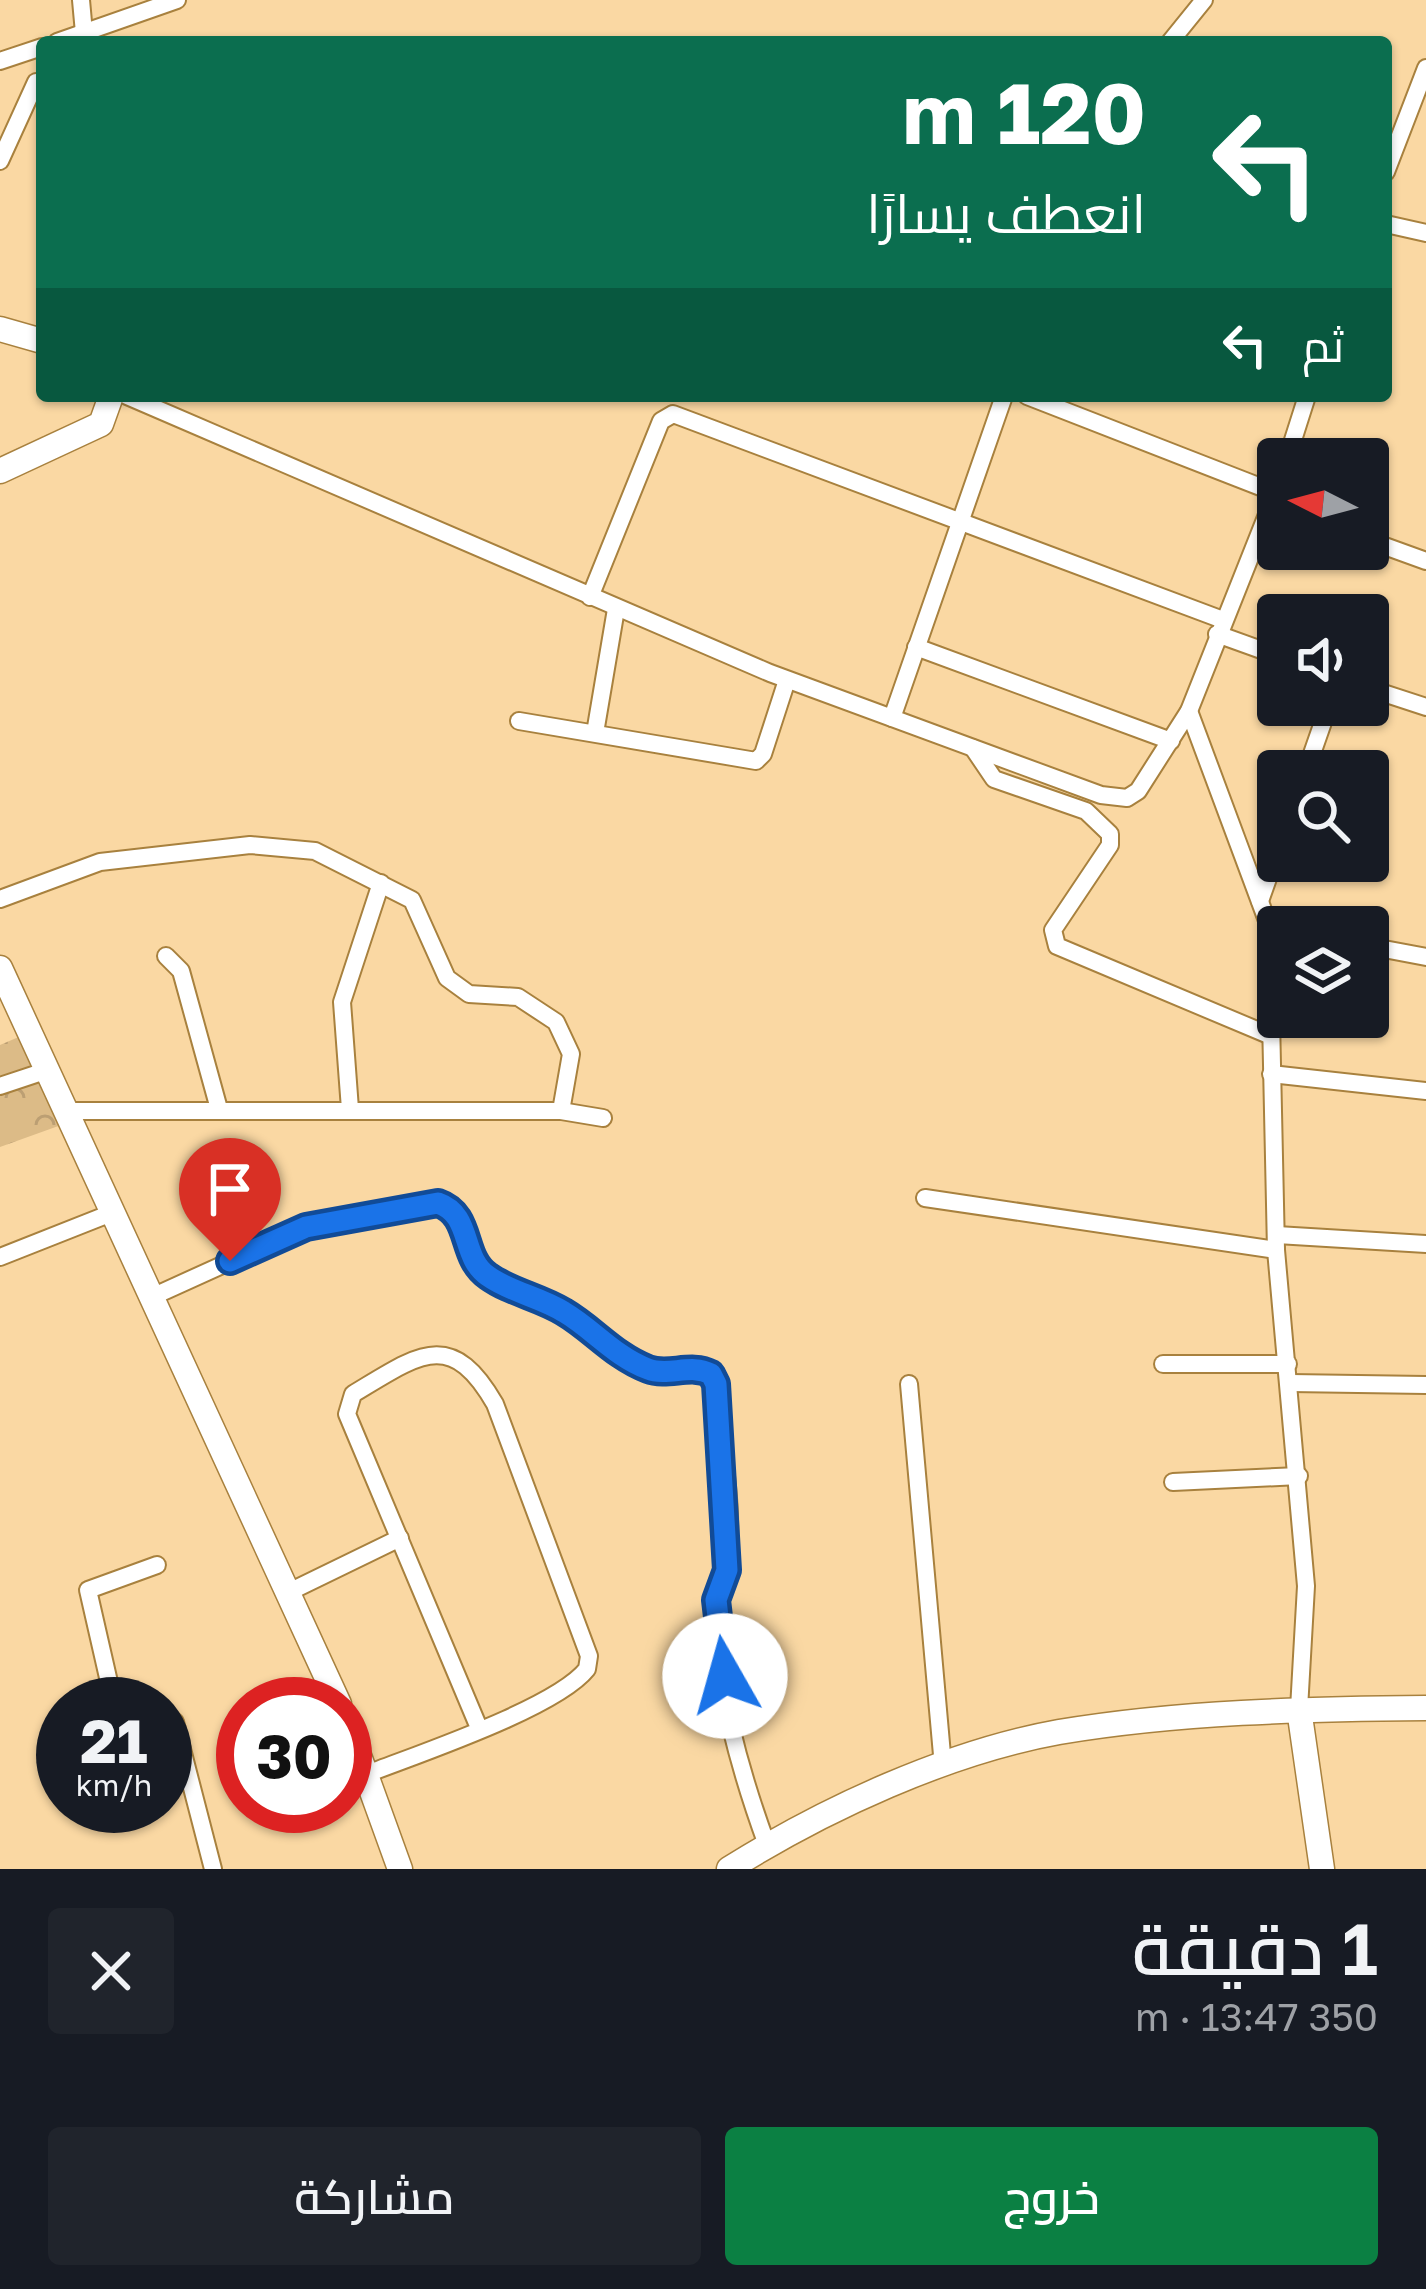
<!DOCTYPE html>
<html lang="ar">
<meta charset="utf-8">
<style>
:root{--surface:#171b24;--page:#20242c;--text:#f1f3f6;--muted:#9ea1a6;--accent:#0b8043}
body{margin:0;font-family:"Golos Text",Cairo,sans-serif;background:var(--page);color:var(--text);direction:rtl;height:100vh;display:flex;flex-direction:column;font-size:45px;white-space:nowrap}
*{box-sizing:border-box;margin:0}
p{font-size:39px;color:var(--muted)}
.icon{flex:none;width:66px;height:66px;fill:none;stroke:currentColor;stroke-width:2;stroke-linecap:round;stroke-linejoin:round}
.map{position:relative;height:1869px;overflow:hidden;direction:ltr}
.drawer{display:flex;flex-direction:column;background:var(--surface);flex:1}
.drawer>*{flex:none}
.top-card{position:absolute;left:36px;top:36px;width:1356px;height:366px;border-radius:12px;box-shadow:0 3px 9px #0004;direction:rtl;background:#0b6e4f;color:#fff;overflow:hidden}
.needle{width:78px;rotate:276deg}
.fabs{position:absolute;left:1257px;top:438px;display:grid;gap:24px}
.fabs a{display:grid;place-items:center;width:132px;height:132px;border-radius:12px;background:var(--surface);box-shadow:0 3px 9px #0004;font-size:60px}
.speed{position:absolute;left:36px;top:1677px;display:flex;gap:24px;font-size:60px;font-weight:700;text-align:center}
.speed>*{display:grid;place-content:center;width:156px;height:156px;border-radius:50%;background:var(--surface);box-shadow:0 3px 9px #0004;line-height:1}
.speed small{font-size:30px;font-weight:400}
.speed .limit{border:18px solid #d22;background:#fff;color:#111}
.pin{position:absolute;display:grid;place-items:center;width:102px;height:102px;color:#fff;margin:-123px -51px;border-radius:50% 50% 50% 0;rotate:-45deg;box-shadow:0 0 12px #0007}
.pin .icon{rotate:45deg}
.me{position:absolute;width:132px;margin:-66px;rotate:353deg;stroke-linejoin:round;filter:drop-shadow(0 0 9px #0008)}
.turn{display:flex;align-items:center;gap:42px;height:252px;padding:0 48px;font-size:54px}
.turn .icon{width:156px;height:156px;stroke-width:2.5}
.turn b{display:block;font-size:84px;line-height:102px}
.then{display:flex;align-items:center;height:114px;padding:0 48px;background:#0003;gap:24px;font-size:45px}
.round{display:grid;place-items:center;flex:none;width:126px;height:126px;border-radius:12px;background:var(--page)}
.overview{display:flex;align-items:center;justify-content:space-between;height:204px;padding:0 48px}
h1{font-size:72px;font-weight:600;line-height:90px}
.primary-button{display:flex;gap:24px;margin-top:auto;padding:24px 48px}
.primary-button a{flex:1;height:138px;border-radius:12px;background:var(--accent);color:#fff;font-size:48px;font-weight:600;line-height:138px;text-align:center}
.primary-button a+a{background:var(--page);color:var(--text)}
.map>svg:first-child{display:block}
.park{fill:url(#park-crowns)}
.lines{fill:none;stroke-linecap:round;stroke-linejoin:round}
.street-casing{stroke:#a8813e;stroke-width:20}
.secondary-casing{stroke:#a8813e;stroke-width:27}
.street{stroke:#fff;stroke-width:16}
.secondary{stroke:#fff;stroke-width:24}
.route-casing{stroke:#114b97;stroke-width:30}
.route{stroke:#1a73e8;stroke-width:21}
</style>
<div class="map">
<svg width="1426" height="1869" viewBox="0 0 1426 1869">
<defs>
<pattern id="park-crowns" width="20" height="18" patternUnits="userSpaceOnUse" patternTransform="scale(3)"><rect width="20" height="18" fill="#dcbb87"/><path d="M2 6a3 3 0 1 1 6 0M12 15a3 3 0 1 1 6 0" fill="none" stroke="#bc9f73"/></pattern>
</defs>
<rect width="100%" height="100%" fill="#fad8a3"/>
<path class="park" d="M 28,1033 L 64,1124 L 0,1147 L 0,1045 Z"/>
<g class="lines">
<defs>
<g id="street">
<path d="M 81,0 L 84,33"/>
<path d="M 57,42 L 177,0"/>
<path d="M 1170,42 L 1204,0"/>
<path d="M 0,61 L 42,47"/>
<path d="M 0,161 L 36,82"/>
<path d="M 1386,172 L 1426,68"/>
<path d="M 1386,224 L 1426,233"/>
<path d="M 127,396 L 770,673 L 1101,795 L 1127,798 L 1138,791 L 1189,711 L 1278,487"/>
<path d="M 1027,396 L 1276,493"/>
<path d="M 1287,459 L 1307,396"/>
<path d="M 1368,540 L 1426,561"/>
<path d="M 590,597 L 661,421 L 673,414 L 1223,620"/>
<path d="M 1217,634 L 1278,656"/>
<path d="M 916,647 L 1171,741"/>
<path d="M 1368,688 L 1426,707"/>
<path d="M 1189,711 L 1269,926 L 1276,1250 L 1306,1586 L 1299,1709"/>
<path d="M 892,718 L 1004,396"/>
<path d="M 519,721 L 756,761 L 763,754 L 787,680"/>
<path d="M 595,733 L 616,609"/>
<path d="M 973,748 L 994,779 L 1086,811 L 1110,834 L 1110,845 L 1053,930 L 1057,946 L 1271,1036"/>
<path d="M 1306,771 L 1329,705"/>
<path d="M 0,899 L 100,862 L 250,845 L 315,851 L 412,900 L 447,978 L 469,994 L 518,997 L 556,1022 L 571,1054 L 561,1111"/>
<path d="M 1260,901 L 1278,850"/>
<path d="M 1368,946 L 1426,957"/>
<path d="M 166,956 L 181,971 L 219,1109"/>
<path d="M 1271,1074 L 1426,1091"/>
<path d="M 0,1086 L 48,1070"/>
<path d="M 350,1109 L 342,1002 L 381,883"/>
<path d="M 67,1111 L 561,1111 L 603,1118"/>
<path d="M 925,1198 L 1276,1250"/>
<path d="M 1277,1235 L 1426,1244"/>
<path d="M 0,1257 L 114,1212"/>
<path d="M 154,1296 L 306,1227 L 438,1203 C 473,1215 460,1257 488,1276 C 510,1291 540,1297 564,1312 C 593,1329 614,1356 648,1369 C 668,1377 691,1363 711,1374 L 716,1383 C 720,1442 735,1509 727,1568 C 725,1579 717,1590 716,1603 C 712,1675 742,1777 767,1845"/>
<path d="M 1163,1364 L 1288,1364"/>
<path d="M 1290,1383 L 1426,1385"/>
<path d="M 909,1384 L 943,1766"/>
<path d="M 1173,1482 L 1299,1476"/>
<path d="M 291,1591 L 400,1538"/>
<path d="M 114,1704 L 88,1590 L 157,1565"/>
<path d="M 165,1715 L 175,1722 L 213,1869"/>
<path d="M 367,1774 C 418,1754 556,1708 587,1669 L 589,1656 L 495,1404 C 451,1327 418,1355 353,1394 L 347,1414 L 479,1728"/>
</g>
<g id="secondary">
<path d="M 0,329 L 42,341"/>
<path d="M 0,471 L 101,424 L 111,396"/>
<path d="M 0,968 L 339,1704"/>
<path d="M 1299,1709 L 1322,1869"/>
<path d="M 345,1717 L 400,1869"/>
<path d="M 729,1869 C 824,1809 948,1752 1059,1732 C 1179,1712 1304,1709 1426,1708"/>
</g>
</defs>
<use href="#street" class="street-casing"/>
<use href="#secondary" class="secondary-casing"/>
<use href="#street" class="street"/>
<use href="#secondary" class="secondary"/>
</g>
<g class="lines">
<defs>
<path id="route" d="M 230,1261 L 306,1227 L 438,1203 C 473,1215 460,1257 488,1276 C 510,1292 540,1297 564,1312 C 593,1329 614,1356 648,1369 C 668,1377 691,1363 711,1374 L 716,1384 L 727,1570 L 716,1600 L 725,1676"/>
</defs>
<use href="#route" class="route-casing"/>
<use href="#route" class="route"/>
</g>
</svg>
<div class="fabs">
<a><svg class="needle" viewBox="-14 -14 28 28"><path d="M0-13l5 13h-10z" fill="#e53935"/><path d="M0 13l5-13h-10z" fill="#9ea1a6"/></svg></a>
<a><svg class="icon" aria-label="sound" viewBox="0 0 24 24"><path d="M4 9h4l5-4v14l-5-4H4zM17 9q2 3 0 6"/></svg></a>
<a><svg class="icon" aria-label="search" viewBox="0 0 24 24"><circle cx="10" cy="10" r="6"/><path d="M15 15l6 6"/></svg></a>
<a><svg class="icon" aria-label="layers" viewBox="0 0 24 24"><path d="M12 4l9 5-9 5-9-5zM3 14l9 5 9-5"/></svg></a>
</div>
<div class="speed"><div>21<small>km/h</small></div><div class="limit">30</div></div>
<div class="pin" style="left:230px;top:1261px;background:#d93025"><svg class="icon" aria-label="arrive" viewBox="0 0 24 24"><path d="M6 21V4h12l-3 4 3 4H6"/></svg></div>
<svg class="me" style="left:725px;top:1676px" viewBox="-20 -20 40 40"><circle r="19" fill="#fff"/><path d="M0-13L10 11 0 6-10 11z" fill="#1a73e8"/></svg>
<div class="top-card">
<div class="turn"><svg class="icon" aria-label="left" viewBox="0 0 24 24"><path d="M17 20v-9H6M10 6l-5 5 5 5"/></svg><div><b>120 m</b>انعطف يسارًا</div></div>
<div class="then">ثم<svg class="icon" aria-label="left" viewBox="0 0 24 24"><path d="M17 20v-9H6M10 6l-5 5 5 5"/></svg></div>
</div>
</div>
<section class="drawer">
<div class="overview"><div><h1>1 دقيقة</h1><p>350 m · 13:47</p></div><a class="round"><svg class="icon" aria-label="close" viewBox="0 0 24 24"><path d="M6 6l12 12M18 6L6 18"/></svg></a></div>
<div class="primary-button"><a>خروج</a><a>مشاركة</a></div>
</section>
